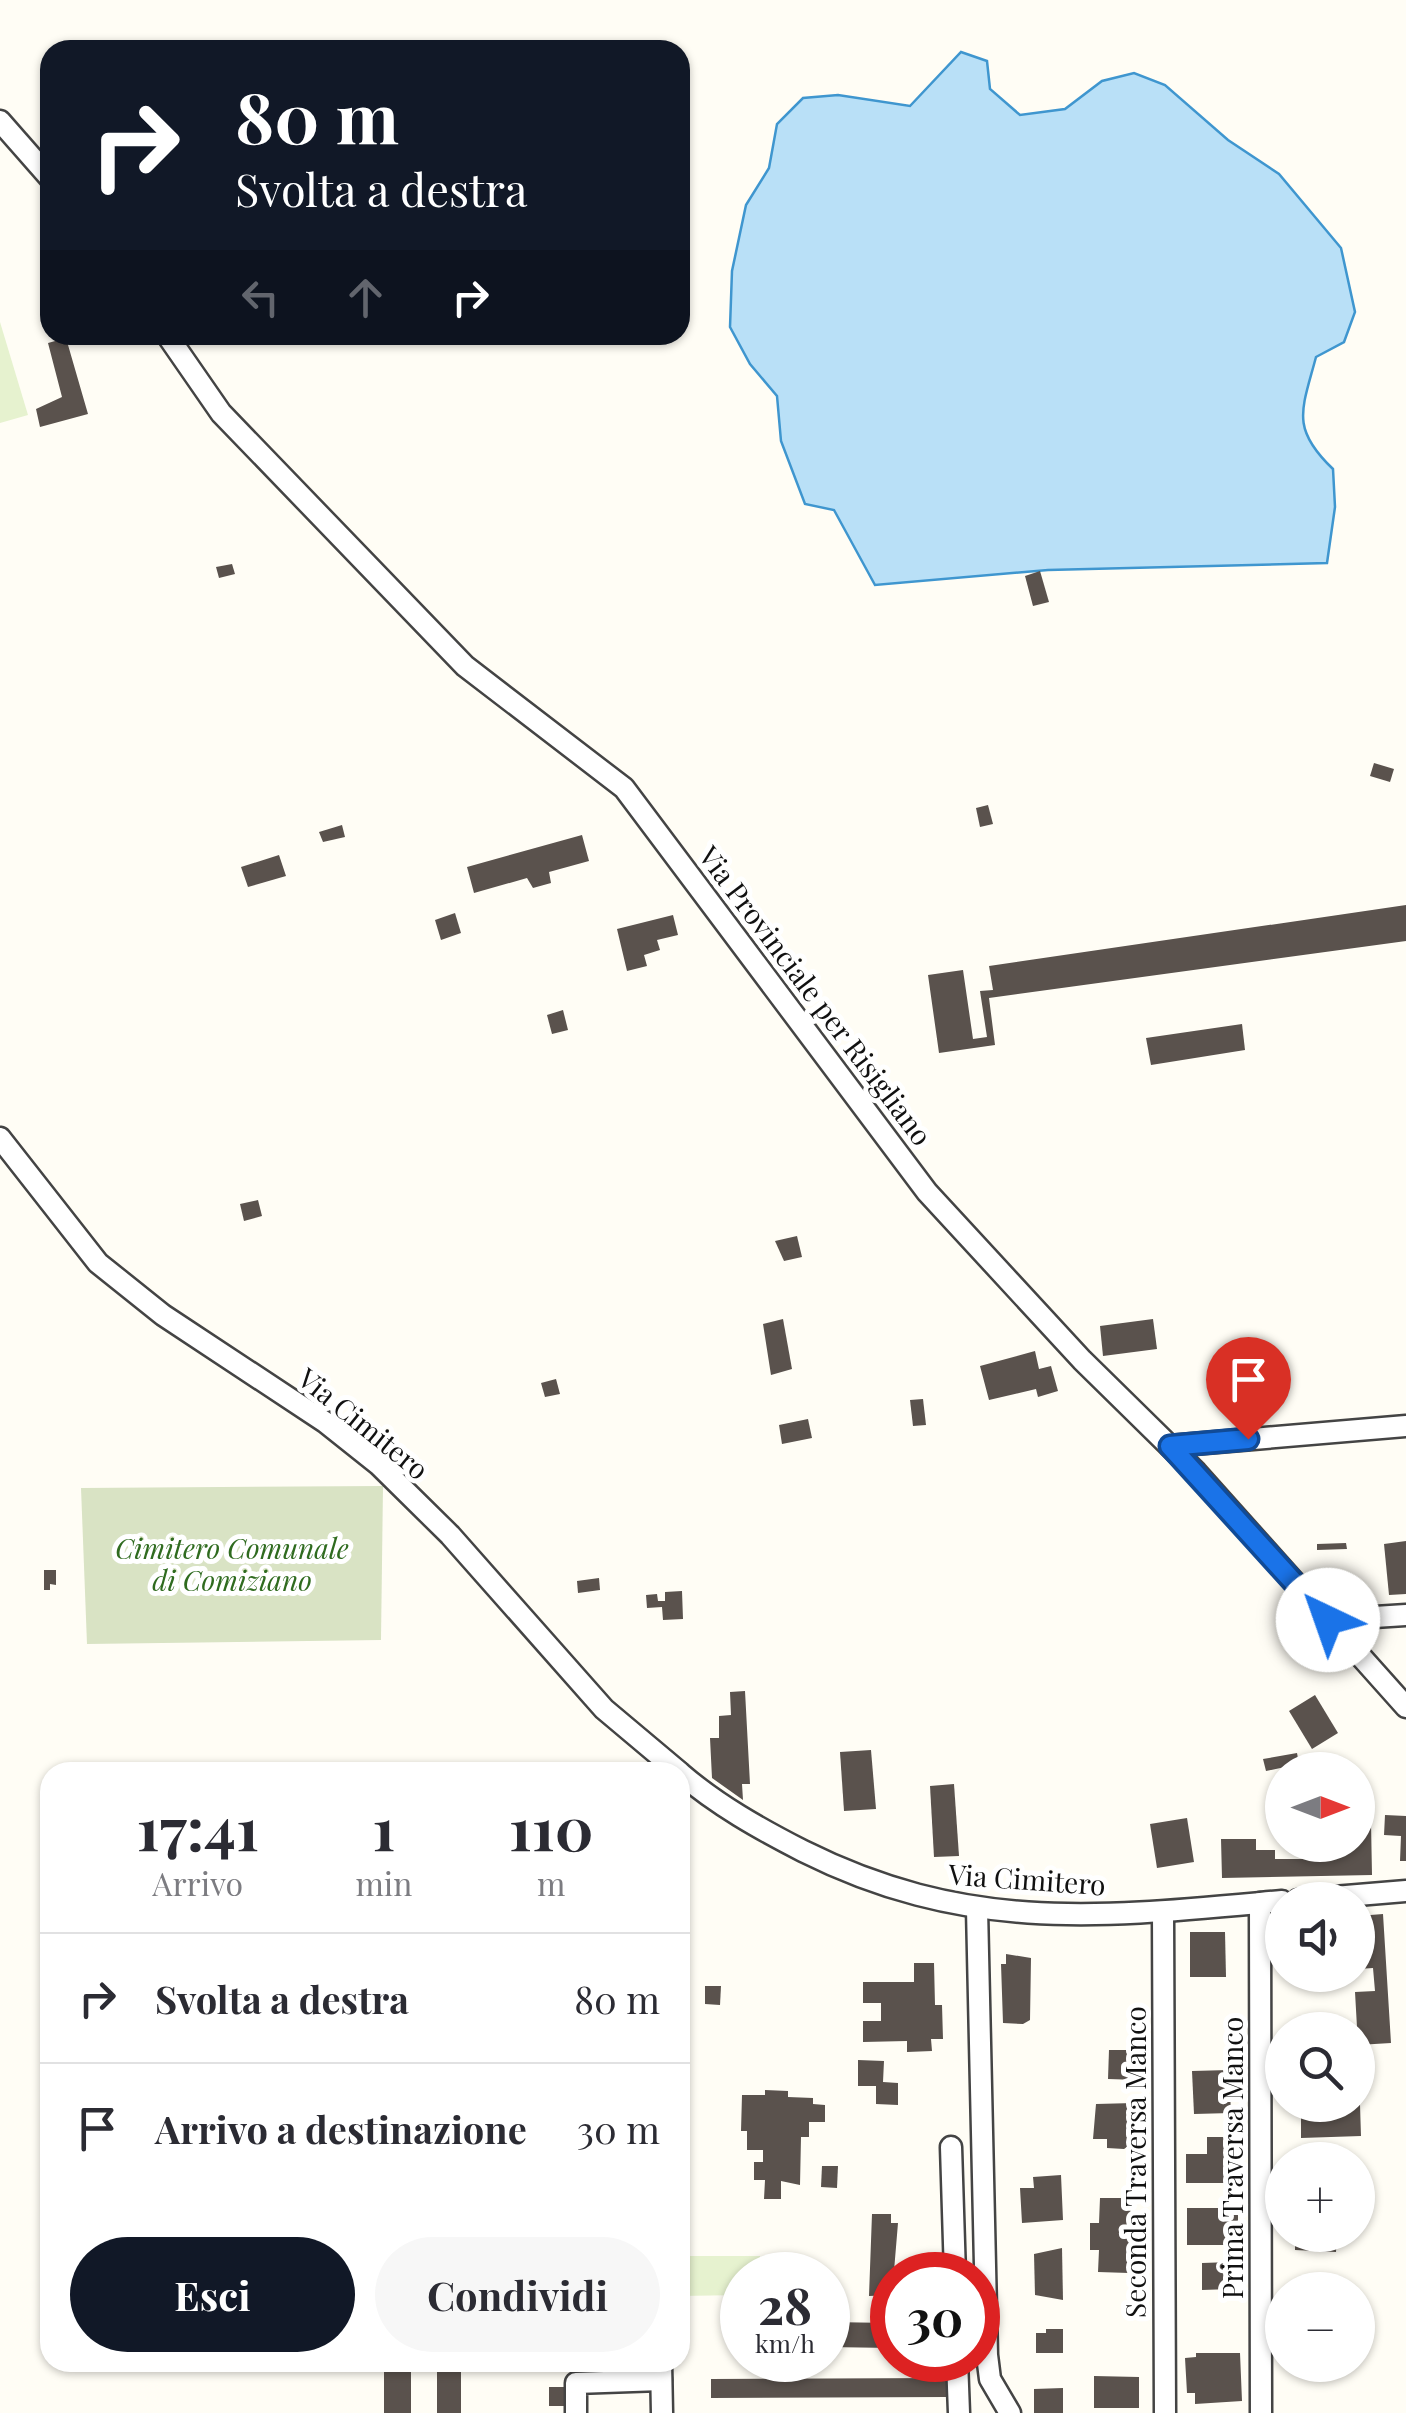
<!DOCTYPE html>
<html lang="it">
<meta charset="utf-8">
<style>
:root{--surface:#fff;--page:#f7f7f7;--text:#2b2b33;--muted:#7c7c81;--line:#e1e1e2;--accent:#111827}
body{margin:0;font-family:"Playfair Display",serif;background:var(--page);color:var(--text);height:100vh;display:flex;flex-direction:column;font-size:38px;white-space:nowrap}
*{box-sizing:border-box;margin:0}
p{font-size:32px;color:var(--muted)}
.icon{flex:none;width:55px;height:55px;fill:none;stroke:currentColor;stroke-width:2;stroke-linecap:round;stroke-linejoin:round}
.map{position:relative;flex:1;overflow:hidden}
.side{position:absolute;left:40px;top:1762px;width:650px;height:610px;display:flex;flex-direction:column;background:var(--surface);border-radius:30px;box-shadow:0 2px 8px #0004}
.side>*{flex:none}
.banner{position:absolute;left:40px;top:40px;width:650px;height:305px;border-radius:30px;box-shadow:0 2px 8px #0004;background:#111827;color:#fff;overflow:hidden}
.needle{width:65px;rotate:90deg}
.controls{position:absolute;left:1265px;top:1752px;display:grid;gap:20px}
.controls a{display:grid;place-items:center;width:110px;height:110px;border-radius:50%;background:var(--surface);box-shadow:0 2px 8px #0004;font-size:50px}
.speed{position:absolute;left:720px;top:2252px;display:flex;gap:20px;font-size:50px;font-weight:700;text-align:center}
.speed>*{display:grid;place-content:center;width:130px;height:130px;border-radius:50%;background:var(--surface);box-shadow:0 2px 8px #0004;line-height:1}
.speed small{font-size:25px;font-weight:400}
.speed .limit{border:15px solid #d22;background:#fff;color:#111}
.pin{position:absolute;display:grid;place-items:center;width:85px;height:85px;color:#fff;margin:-102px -42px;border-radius:50% 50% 50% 0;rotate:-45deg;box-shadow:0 0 10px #0007}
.pin .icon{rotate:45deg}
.me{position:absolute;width:110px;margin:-55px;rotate:318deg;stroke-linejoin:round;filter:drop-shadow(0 0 8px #0008)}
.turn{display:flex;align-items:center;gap:35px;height:210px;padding:0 30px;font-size:45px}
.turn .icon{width:130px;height:130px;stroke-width:2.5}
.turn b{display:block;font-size:70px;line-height:85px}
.lanes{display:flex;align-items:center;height:95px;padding:0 30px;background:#0003;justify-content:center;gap:50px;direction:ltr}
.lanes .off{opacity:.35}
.eta{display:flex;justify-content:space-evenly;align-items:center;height:170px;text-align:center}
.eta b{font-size:60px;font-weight:700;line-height:70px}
.button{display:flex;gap:20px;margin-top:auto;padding:20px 30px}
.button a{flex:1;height:115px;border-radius:60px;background:var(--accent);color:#fff;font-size:40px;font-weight:700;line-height:115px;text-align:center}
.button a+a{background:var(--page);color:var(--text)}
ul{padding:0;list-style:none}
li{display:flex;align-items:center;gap:30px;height:130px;padding:0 30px;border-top:2px solid var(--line)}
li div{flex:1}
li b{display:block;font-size:38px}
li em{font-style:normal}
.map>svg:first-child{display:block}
.cemetery{fill:#d9e3c4}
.pitch{fill:#e6f2cf}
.water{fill:#b9e0f7;stroke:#3f96cf;stroke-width:2.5}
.building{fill:#5a524d}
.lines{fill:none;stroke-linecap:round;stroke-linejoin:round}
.minor-casing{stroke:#444;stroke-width:25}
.minor{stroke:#fff;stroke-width:20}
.route-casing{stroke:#114b97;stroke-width:25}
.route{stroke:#1a73e8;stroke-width:18}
.labels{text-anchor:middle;stroke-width:10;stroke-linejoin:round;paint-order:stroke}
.street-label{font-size:28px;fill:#111;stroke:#fff}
.park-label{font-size:28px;font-style:italic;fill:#2f6b1f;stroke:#fff}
</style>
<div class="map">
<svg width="1406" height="2413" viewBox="0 0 1406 2413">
<rect width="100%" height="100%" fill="#fffdf5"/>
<path class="cemetery" d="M 383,1486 L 381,1640 L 87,1644 L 81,1488 Z"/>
<g class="pitch">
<path d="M 0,322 L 28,415 L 0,423 Z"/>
<path d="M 680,2256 L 760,2256 L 760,2275 L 742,2275 L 742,2295 L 680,2296 Z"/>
</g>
<path class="water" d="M 961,52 L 987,61 L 990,89 L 1020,115 L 1065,109 L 1102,81 L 1134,73 L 1165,85 L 1228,140 L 1279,174 L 1341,248 L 1355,312 L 1344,342 L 1316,357 C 1302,410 1290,428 1333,469 L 1335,507 L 1327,563 L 1048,570 L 875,585 L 834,510 L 805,504 L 781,441 L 777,396 L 750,364 L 730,327 L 732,271 L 746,205 L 769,168 L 777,124 L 803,98 L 838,95 L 910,106 Z"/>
<g class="building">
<path d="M 66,338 L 88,414 L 40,427 L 36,409 L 62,397 L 48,343 Z"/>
<path d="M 232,564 L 235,574 L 219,578 L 216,567 Z"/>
<path d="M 1040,571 L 1049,602 L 1033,606 L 1025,576 Z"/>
<path d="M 1374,763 L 1394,769 L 1390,782 L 1370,776 Z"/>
<path d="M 988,805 L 993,824 L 980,827 L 976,808 Z"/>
<path d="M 342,825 L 345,837 L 323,842 L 319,832 Z"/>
<path d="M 582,835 L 589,861 L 549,872 L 551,883 L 533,888 L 527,878 L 474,893 L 467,867 Z"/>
<path d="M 279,855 L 286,876 L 248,887 L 241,867 Z"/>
<path d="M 1406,905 L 1406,941 L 989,998 L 995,1045 L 939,1053 L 928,975 L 963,970 L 973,1039 L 987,1037 L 980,991 L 993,990 L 989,966 Z"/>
<path d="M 455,913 L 461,933 L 441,940 L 435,920 Z"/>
<path d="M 673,915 L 678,935 L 657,940 L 660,950 L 644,955 L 647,966 L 627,971 L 617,929 Z"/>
<path d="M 563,1010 L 568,1030 L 552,1034 L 547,1015 Z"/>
<path d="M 1242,1024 L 1245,1050 L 1151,1065 L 1146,1038 Z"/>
<path d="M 258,1200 L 262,1216 L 244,1221 L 240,1204 Z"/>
<path d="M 797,1236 L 802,1257 L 784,1261 L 775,1241 Z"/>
<path d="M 783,1319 L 792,1369 L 771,1375 L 763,1324 Z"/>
<path d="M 1153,1319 L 1157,1349 L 1103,1356 L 1100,1326 Z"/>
<path d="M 1035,1351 L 1039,1369 L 1051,1366 L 1058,1391 L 1038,1397 L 1036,1389 L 989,1400 L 980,1366 Z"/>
<path d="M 556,1379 L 560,1394 L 545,1397 L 541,1383 Z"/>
<path d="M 923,1399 L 926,1425 L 913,1426 L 910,1400 Z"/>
<path d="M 808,1419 L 812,1438 L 782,1444 L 779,1425 Z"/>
<path d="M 1406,1541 L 1406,1594 L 1389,1595 L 1384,1544 Z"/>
<path d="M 1346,1543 L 1347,1549 L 1317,1550 L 1317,1544 Z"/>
<path d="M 44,1570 L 56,1570 L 56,1585 L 50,1584 L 50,1590 L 44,1590 Z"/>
<path d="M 599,1578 L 600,1590 L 578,1593 L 577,1581 Z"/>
<path d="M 682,1591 L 683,1619 L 663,1620 L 662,1607 L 647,1608 L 646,1595 L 657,1594 L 658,1601 L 665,1601 L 665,1592 Z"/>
<path d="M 745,1691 L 750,1784 L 742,1784 L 743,1800 L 712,1778 L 710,1738 L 719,1738 L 719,1716 L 731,1715 L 730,1692 Z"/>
<path d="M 1315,1695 L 1338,1733 L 1312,1749 L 1289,1711 Z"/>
<path d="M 871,1750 L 876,1809 L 844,1811 L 840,1752 Z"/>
<path d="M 1297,1753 L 1299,1764 L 1266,1771 L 1263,1759 Z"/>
<path d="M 954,1784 L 959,1856 L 934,1857 L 930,1786 Z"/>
<path d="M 1385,1815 L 1406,1816 L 1406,1861 L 1400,1861 L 1401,1836 L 1384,1835 Z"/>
<path d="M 1187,1818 L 1194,1862 L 1157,1868 L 1150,1824 Z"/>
<path d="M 1358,1822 L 1371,1822 L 1372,1875 L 1222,1878 L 1221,1839 L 1256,1839 L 1256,1850 L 1275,1850 L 1275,1859 L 1312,1859 L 1312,1851 L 1358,1845 Z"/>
<path d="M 1383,1914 L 1391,2043 L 1358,2045 L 1355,1992 L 1375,1991 L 1373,1968 L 1358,1969 L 1358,1916 Z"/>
<rect x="1278" y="1924" width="4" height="40"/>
<path d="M 1190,1932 L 1225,1932 L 1226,1977 L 1190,1977 Z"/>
<path d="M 1006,1954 L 1031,1958 L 1030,2020 L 1023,2024 L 1003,2023 L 1001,1964 L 1006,1964 Z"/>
<path d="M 914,1963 L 934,1963 L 935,2005 L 942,2005 L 943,2039 L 931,2039 L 932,2051 L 907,2052 L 907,2041 L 863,2042 L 863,2021 L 881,2021 L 881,2003 L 863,2003 L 863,1982 L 914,1982 Z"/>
<path d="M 705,1986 L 721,1986 L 720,2005 L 705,2004 Z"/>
<path d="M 1109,2050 L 1139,2050 L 1138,2080 L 1108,2079 Z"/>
<path d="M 858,2060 L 884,2061 L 883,2082 L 898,2083 L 898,2105 L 876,2104 L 876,2086 L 858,2086 Z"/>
<path d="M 1229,2070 L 1231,2113 L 1194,2114 L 1192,2071 Z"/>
<path d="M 765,2090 L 788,2091 L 788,2097 L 813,2098 L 813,2104 L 825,2105 L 825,2122 L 809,2122 L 809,2137 L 801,2137 L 800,2185 L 781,2181 L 781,2199 L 764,2199 L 765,2180 L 754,2180 L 754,2162 L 763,2162 L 763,2150 L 747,2150 L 747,2131 L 741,2131 L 742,2095 L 765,2095 Z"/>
<path d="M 1134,2103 L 1139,2109 L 1139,2136 L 1131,2137 L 1131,2144 L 1124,2149 L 1107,2148 L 1107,2139 L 1093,2139 L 1096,2104 Z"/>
<path d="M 1301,2105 L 1360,2105 L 1361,2136 L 1301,2138 Z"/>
<path d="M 1207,2137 L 1237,2137 L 1237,2183 L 1186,2183 L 1186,2154 L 1207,2154 Z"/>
<path d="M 822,2166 L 838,2166 L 837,2188 L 821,2187 Z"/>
<path d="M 1061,2175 L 1063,2220 L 1022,2223 L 1020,2188 L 1034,2188 L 1033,2177 Z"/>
<path d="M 1100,2198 L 1131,2198 L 1129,2273 L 1098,2272 L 1099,2250 L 1090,2250 L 1090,2223 L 1099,2223 Z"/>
<rect x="1187" y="2208" width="51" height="37"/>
<path d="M 872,2214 L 891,2214 L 891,2223 L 898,2223 L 892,2295 L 869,2296 Z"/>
<path d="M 1295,2235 L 1337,2235 L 1336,2252 L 1295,2250 Z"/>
<path d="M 1062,2248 L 1063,2300 L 1035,2295 L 1034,2254 Z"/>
<path d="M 1231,2262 L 1232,2289 L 1202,2290 L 1202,2263 Z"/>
<path d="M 828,2322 L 892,2323 L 892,2348 L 828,2347 Z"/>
<path d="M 1046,2329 L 1063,2329 L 1063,2353 L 1036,2353 L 1036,2333 L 1046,2333 Z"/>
<path d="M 1196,2353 L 1240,2353 L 1242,2401 L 1195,2404 L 1195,2393 L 1187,2393 L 1185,2358 L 1196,2357 Z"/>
<rect x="384" y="2362" width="27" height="51"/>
<rect x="437" y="2362" width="24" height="51"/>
<path d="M 1094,2376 L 1139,2377 L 1139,2408 L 1094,2408 Z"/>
<path d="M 947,2378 L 948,2397 L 711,2398 L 711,2379 Z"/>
<rect x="549" y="2387" width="19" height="19"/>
<path d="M 1063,2388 L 1063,2413 L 1034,2413 L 1034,2389 Z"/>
</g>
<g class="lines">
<defs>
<g id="minor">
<path d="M 0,121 L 50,178"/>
<path d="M 167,335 L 221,413 L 465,666 L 624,788 L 927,1192 L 1082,1360 L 1196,1472 L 1406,1707"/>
<path d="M 0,1138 L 98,1263 L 163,1315 L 325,1422 L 379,1465 L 450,1535 L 604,1709 L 679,1772"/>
<path d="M 1170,1446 L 1406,1426"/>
<path d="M 1328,1620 L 1406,1615"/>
<path d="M 680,1773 C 717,1805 760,1829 803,1851 C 969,1934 1105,1917 1282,1901"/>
<path d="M 1298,1900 L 1406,1891"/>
<path d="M 1260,1903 L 1261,2413"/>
<path d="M 977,1909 L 987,2355 L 990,2379 L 1010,2413"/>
<path d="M 1163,1912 L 1165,2413"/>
<path d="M 951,2147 L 955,2275"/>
<path d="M 957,2360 L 959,2413"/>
<path d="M 661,2362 L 662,2413"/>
<path d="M 576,2413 L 576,2383 L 661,2380"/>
</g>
</defs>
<use href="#minor" class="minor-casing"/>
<use href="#minor" class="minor"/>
</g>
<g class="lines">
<defs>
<path id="route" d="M 1248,1439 L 1170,1446 L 1328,1620"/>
</defs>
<use href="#route" class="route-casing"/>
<use href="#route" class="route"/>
</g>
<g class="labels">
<g class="street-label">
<text transform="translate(815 996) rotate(53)" y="10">Via Provinciale per Risigliano</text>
<text transform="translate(363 1424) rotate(39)" y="10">Via Cimitero</text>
<text transform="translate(1027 1880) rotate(4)" y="10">Via Cimitero</text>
<text transform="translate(1233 2158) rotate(-90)" y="10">Prima Traversa Manco</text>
<text transform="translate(1136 2162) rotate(-90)" y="10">Seconda Traversa Manco</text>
</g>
<g class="park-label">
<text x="232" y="1559">Cimitero Comunale<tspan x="232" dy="32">di Comiziano</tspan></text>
</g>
</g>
</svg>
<div class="controls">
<a><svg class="needle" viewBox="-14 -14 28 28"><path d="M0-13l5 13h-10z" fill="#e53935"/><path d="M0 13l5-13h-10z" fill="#7c7c81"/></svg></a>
<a><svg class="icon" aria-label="sound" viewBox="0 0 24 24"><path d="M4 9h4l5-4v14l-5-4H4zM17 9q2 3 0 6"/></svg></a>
<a><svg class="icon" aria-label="search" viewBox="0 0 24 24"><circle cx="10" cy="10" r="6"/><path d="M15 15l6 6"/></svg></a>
<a>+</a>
<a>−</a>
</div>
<div class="speed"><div>28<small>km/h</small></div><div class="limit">30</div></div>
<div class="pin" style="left:1248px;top:1439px;background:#d93025"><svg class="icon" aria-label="arrive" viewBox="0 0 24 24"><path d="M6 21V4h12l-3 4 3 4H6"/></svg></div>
<svg class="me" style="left:1328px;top:1620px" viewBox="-20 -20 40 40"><circle r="19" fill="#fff"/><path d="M0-13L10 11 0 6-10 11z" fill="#1a73e8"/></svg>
<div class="banner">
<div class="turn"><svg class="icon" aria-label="right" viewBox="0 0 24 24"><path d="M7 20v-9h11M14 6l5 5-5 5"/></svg><div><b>80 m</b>Svolta a destra</div></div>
<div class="lanes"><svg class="icon off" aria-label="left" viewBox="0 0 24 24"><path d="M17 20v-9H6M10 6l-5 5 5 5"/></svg><svg class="icon off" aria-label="ahead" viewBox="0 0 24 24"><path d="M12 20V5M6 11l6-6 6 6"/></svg><svg class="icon" aria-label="right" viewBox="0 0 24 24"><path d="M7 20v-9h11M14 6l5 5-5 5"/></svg></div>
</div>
<section class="side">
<div class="eta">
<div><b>17:41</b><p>Arrivo</p></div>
<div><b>1</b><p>min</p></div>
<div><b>110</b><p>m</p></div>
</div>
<ul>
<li><svg class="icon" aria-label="right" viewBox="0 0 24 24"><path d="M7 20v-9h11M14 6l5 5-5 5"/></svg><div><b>Svolta a destra</b></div><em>80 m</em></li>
<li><svg class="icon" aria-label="arrive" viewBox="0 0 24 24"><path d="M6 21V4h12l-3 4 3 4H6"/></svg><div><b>Arrivo a destinazione</b></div><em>30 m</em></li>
</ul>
<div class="button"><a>Esci</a><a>Condividi</a></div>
</section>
</div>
